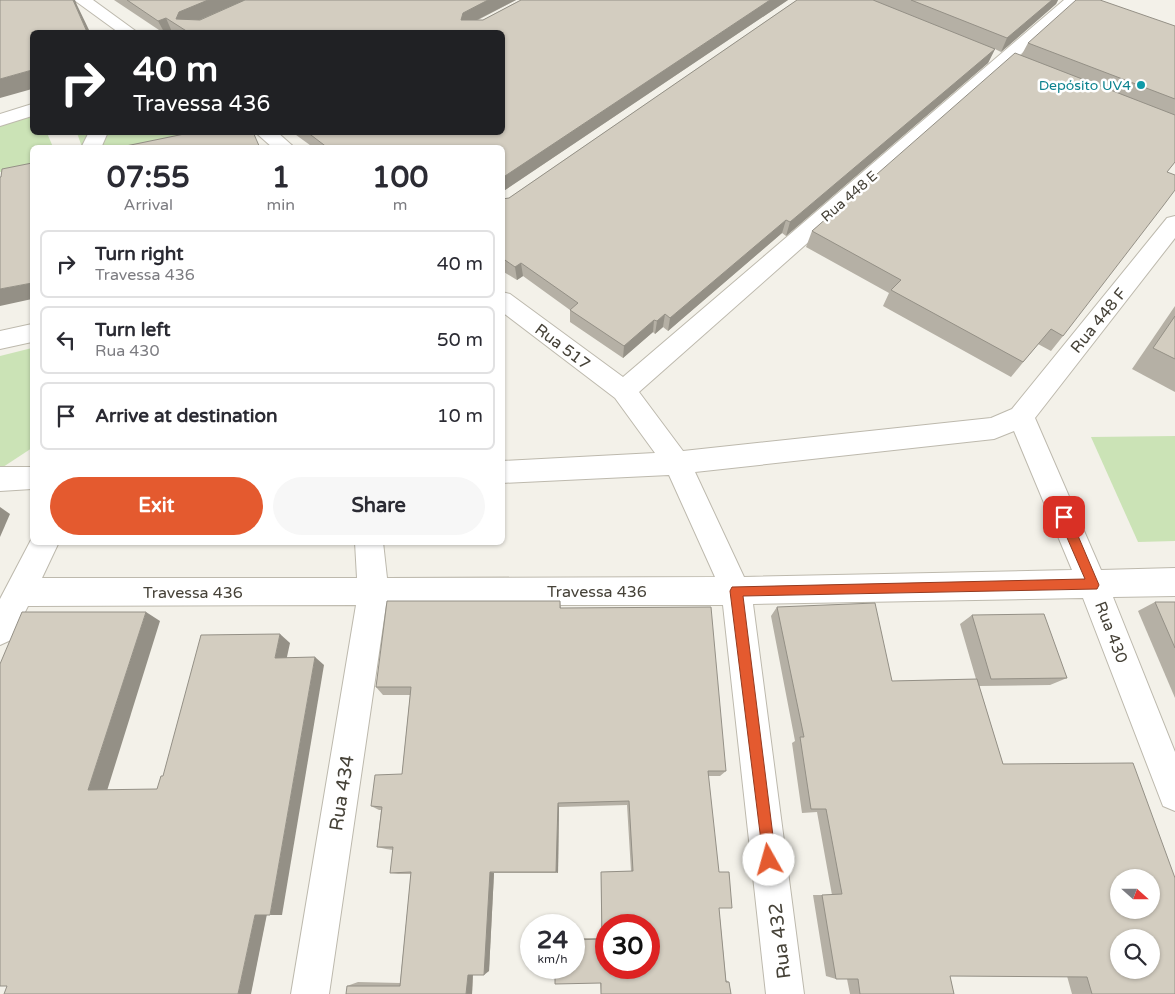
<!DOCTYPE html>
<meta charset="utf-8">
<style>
:root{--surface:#fff;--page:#f7f7f7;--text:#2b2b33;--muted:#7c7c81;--line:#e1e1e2;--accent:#e45a2f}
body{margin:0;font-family:"Varela Round",sans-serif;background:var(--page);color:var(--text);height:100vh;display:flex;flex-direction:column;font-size:19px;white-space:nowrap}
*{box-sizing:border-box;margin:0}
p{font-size:16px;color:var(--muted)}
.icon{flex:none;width:28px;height:28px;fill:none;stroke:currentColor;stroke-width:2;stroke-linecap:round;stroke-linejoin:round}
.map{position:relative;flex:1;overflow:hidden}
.sheet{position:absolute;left:30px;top:145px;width:475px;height:400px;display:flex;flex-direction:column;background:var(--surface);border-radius:8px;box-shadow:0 1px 4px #0004}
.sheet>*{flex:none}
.hud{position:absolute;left:30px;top:30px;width:475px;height:105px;border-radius:8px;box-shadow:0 1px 4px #0004;background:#202124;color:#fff;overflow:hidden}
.needle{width:32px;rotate:111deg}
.buttons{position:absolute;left:1110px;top:869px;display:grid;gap:10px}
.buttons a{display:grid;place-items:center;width:50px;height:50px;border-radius:50%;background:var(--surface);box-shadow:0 1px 4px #0004;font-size:25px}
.speed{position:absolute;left:520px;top:914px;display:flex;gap:10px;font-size:25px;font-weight:700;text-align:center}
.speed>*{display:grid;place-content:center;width:65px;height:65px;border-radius:50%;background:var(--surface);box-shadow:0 1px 4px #0004;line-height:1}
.speed small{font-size:12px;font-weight:400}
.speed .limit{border:8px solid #d22;background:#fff;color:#111}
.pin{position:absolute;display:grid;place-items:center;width:42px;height:42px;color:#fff;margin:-21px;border-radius:10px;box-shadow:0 2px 8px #0006}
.me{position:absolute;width:55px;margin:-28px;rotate:353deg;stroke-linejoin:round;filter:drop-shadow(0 0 4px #0008)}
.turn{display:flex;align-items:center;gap:18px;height:105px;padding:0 20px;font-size:22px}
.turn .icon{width:65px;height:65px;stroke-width:2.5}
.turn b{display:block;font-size:35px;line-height:42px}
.eta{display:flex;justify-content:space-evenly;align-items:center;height:85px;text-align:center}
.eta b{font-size:30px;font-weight:800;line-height:35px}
.button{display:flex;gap:10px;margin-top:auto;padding:10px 20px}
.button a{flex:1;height:58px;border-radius:30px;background:var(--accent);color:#fff;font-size:20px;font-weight:800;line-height:58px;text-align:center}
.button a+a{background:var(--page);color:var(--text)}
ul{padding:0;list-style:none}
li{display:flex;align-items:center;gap:15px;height:68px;margin:0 10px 8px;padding:0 10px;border:2px solid var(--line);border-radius:8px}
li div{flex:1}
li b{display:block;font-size:19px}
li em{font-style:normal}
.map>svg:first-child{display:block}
.green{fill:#cbe3b6}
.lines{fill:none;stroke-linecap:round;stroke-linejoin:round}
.minor-casing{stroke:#bdb9ad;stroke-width:2}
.minor{fill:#fff;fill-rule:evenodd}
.wall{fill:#b5b0a5}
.shaded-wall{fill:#949086}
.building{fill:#d3cdc0;stroke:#949086;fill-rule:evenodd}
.route{fill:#e45a2f;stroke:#943a1f}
.culture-dot{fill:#0f9aa8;stroke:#fff;stroke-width:2}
.labels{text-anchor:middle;stroke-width:5;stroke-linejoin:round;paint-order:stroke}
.far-culture-label{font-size:14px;fill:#0d838f;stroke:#fff;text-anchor:end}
.far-street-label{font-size:14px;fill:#464238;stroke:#fff}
.street-label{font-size:16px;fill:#464238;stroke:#fff}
.near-street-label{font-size:19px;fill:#464238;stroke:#fff}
</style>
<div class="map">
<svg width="1175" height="994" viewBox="0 0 1175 994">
<rect width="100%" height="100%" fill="#f3f1e9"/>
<g class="green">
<path d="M 32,114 L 32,132 L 47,133 L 53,147 L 32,148 L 32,166 L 0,172 L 0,125 Z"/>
<path d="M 77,133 L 213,133 L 128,148 L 82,147 Z"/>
<path d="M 32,348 L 32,448 L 0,469 L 0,356 Z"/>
<path d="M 1175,436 L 1175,541 L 1138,542 L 1091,437 Z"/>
</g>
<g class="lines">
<defs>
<g id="minor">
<path d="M 74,0 L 93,0 L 137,32 L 118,32 Z"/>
<path d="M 1064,0 L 1082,0 L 639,392 L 683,451 L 991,418 L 1012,409 L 1167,218 L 1175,216 L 1175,238 L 1035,418 L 1101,570 L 1175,568 L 1175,596 L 1113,597 L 1175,752 L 1175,811 L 1163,806 L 1083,598 L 753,604 L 804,994 L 766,994 L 723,605 L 386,605 L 329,994 L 291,994 L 356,605 L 28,606 L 11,640 L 0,645 L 0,599 L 32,538 L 32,542 L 59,542 L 42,578 L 357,578 L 355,542 L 383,542 L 387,578 L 715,577 L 669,475 L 502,483 L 502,461 L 655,453 L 615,398 L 502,312 L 502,292 L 510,294 L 623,377 ZM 1014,431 L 1072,570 L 744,577 L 695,472 L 994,439 Z"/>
<path d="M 32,104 L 32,116 L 0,126 L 0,114 Z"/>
<path d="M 89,132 L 108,132 L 101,148 L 81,148 Z"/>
<path d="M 255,132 L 277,132 L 295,148 L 273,148 Z"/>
<path d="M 32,324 L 32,342 L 0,349 L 0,331 Z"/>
<path d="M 0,467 L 32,467 L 32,489 L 0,491 Z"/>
</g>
</defs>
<use href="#minor" class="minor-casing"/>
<use href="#minor" class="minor"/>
</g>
<g class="wall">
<path d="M 114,0 L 516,0 L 478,20 L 483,20 L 521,0 L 788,0 L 502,192 L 502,148 L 314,148 L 292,132 L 502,132 L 502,32 L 162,32 Z"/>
<path d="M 797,0 L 1058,0 L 1056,4 L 1001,52 L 995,49 L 988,63 L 786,236 L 782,233 L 668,331 L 663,327 L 655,334 L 653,332 L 623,358 L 570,322 L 570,310 L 523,276 L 517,280 L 502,271 L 502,199 L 509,198 Z"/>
<path d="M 1175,26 L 1175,162 L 1167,172 L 1063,336 L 1051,351 L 1038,344 L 1011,377 L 883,306 L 889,293 L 806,247 L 812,231 L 1021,56 L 1028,43 Z"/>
<path d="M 1175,306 L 1175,392 L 1132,369 Z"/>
<path d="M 560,601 L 561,608 L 726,771 L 720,776 L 708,776 L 719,908 L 726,980 L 729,982 L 731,994 L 601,994 L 600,983 L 574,968 L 574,938 L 601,938 L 601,872 L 631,871 L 627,805 L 559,807 L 558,873 L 494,873 L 489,971 L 473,975 L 472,994 L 347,986 L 358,982 L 400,983 L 411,874 L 398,874 L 390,873 L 393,850 L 386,849 L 377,847 L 381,810 L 379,810 L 371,806 L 402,774 L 410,695 L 383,695 L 376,687 Z"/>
<path d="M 1155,602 L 1175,602 L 1175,698 L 1138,611 Z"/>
<path d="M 777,607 L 892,681 L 976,679 L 960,624 L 972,615 L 1067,678 L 1050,685 L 979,686 L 1003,764 L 1175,994 L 1072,994 L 1067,976 L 950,976 L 954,994 L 850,994 L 847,979 L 836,979 L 826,976 L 813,895 L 832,895 L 817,812 L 802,813 L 792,743 L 795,741 L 771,616 Z"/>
</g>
<g class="shaded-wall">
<path d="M 73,0 L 75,0 L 77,5 L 90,32 L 87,32 Z"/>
<path d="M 208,0 L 245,0 L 185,26 L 176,19 L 179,12 Z"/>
<path d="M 488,0 L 516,0 L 465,26 L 461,20 L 463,13 Z"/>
<path d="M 770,0 L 788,0 L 502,192 L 502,178 Z"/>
<path d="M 1051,0 L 1058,0 L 1056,4 L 1001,52 L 1007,38 Z"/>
<path d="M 166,18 L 172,32 L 164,32 L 158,21 Z"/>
<path d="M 995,49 L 988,63 L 786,236 L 790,222 Z"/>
<path d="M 32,70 L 32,89 L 0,98 L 0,79 Z"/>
<path d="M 786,220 L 782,233 L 668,331 L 670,318 Z"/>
<path d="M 521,263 L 523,276 L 517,280 L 515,267 Z"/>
<path d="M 32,283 L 32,299 L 0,306 L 0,289 Z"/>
<path d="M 665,314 L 663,327 L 655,334 L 657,321 Z"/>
<path d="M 654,320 L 653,332 L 623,358 L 624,346 Z"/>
<path d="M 0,507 L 10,514 L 0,537 Z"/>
<path d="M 146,612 L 160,621 L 106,794 L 88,790 Z"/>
<path d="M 280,634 L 290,643 L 285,666 L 275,658 Z"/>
<path d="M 315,657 L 324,665 L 282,915 L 270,915 Z"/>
<path d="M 558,803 L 559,807 L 558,873 L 556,872 Z"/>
<path d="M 490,872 L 494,873 L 489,971 L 484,975 Z"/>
<path d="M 267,914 L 251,994 L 238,994 L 255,915 Z"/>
<path d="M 473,972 L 472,994 L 466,994 L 468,975 Z"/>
</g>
<g class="building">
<path d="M 0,0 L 73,0 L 87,32 L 32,32 L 32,70 L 0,79 Z"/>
<path d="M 127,0 L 208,0 L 179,12 L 176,19 L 200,20 L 245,0 L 488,0 L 463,13 L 461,20 L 483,20 L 521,0 L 770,0 L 502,178 L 502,148 L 328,148 L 307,132 L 502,132 L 502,32 L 188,32 L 166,18 L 158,21 Z"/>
<path d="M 797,0 L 873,0 L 995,49 L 790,222 L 786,220 L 670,318 L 665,314 L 657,321 L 654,320 L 624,346 L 570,310 L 578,303 L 521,263 L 515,267 L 502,258 L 502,199 L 509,198 Z"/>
<path d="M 911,0 L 1052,0 L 1007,38 Z"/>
<path d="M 1076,0 L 1100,0 L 1175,26 L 1175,99 L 1028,43 Z"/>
<path d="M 1015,53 L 1175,115 L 1175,162 L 1167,172 L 1175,175 L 1175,190 L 1163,206 L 1063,336 L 1051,329 L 1023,362 L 891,290 L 901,280 L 812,231 Z"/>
<path d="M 194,132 L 253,132 L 260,148 L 116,148 Z"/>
<path d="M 32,163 L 32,283 L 0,289 L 0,177 L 1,177 L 2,169 Z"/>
<path d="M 1175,316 L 1175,359 L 1153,348 Z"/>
<path d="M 387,601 L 560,601 L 560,608 L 711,607 L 726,771 L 708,771 L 719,872 L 729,872 L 732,908 L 719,908 L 726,982 L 729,982 L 731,994 L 601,994 L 601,983 L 555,984 L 555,968 L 574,968 L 574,940 L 602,939 L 601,872 L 633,871 L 629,801 L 558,803 L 556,872 L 490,872 L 484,975 L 468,975 L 466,994 L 346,994 L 347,986 L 400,986 L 411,872 L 390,873 L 393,847 L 377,847 L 382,807 L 371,806 L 375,775 L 402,774 L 411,687 L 376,687 ZM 606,925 L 649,925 L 649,968 L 606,968 Z"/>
<path d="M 1155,602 L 1175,602 L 1175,648 Z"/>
<path d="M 875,603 L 892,681 L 977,679 L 1003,764 L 1133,763 L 1175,878 L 1175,994 L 1092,994 L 1087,977 L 950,976 L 954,994 L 860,994 L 858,979 L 836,979 L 822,895 L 842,894 L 826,809 L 811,809 L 800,737 L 804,737 L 777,607 ZM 1119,878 L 1151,878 L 1151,910 L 1119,910 ZM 1119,938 L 1151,938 L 1151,970 L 1119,970 Z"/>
<path d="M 22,612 L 146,612 L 88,790 L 157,789 L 161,776 L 163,776 L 201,635 L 280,634 L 275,658 L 315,657 L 270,915 L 255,915 L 238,994 L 4,994 L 7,986 L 0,986 L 0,664 Z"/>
<path d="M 1044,614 L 1067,678 L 991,679 L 972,615 Z"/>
</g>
<path class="route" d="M 1064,512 L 1070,517 L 1099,585 L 1097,589 L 743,596 L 776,860 L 774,865 L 769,867 L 764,865 L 730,591 L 732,587 L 1085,579 L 1058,517 Z"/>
<circle class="culture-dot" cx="1141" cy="85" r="5"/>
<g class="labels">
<g class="far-culture-label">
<text x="1131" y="90">Depósito UV4</text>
</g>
<g class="far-street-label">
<text transform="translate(849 196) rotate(-41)" y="5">Rua 448 E</text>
</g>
<g class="street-label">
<text transform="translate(1098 320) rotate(-51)" y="6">Rua 448 F</text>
<text transform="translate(563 346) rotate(37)" y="6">Rua 517</text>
<text x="597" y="597">Travessa 436</text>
<text x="193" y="598">Travessa 436</text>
<text transform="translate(1112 632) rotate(69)" y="6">Rua 430</text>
</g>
<g class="near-street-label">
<text transform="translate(341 793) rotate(-81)" y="7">Rua 434</text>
<text transform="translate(779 941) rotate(-97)" y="7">Rua 432</text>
</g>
</g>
</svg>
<div class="buttons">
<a><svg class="needle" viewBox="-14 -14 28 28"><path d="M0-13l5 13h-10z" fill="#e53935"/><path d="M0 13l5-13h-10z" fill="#7c7c81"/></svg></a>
<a><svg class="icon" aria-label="search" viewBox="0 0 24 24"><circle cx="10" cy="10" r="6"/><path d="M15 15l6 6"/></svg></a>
</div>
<div class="speed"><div>24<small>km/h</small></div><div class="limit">30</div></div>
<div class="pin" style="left:1064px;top:517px;background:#d93025"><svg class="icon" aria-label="arrive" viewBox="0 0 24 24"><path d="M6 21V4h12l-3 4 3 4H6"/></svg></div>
<svg class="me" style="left:769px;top:860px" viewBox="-20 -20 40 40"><circle r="19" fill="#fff"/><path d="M0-13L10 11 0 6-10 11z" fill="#e45a2f"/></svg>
<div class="hud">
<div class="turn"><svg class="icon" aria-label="right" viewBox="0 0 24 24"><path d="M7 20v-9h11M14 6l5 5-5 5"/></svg><div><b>40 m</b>Travessa 436</div></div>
</div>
<section class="sheet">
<div class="eta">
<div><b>07:55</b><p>Arrival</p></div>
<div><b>1</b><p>min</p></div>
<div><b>100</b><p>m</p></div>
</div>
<ul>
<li><svg class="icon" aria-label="right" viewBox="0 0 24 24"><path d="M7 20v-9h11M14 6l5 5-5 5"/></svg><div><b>Turn right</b><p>Travessa 436</p></div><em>40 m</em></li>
<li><svg class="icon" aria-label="left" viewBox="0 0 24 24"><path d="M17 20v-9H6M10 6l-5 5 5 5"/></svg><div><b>Turn left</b><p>Rua 430</p></div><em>50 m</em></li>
<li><svg class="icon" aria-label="arrive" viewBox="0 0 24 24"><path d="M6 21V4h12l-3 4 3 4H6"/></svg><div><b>Arrive at destination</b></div><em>10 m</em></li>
</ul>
<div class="button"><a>Exit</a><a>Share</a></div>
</section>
</div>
